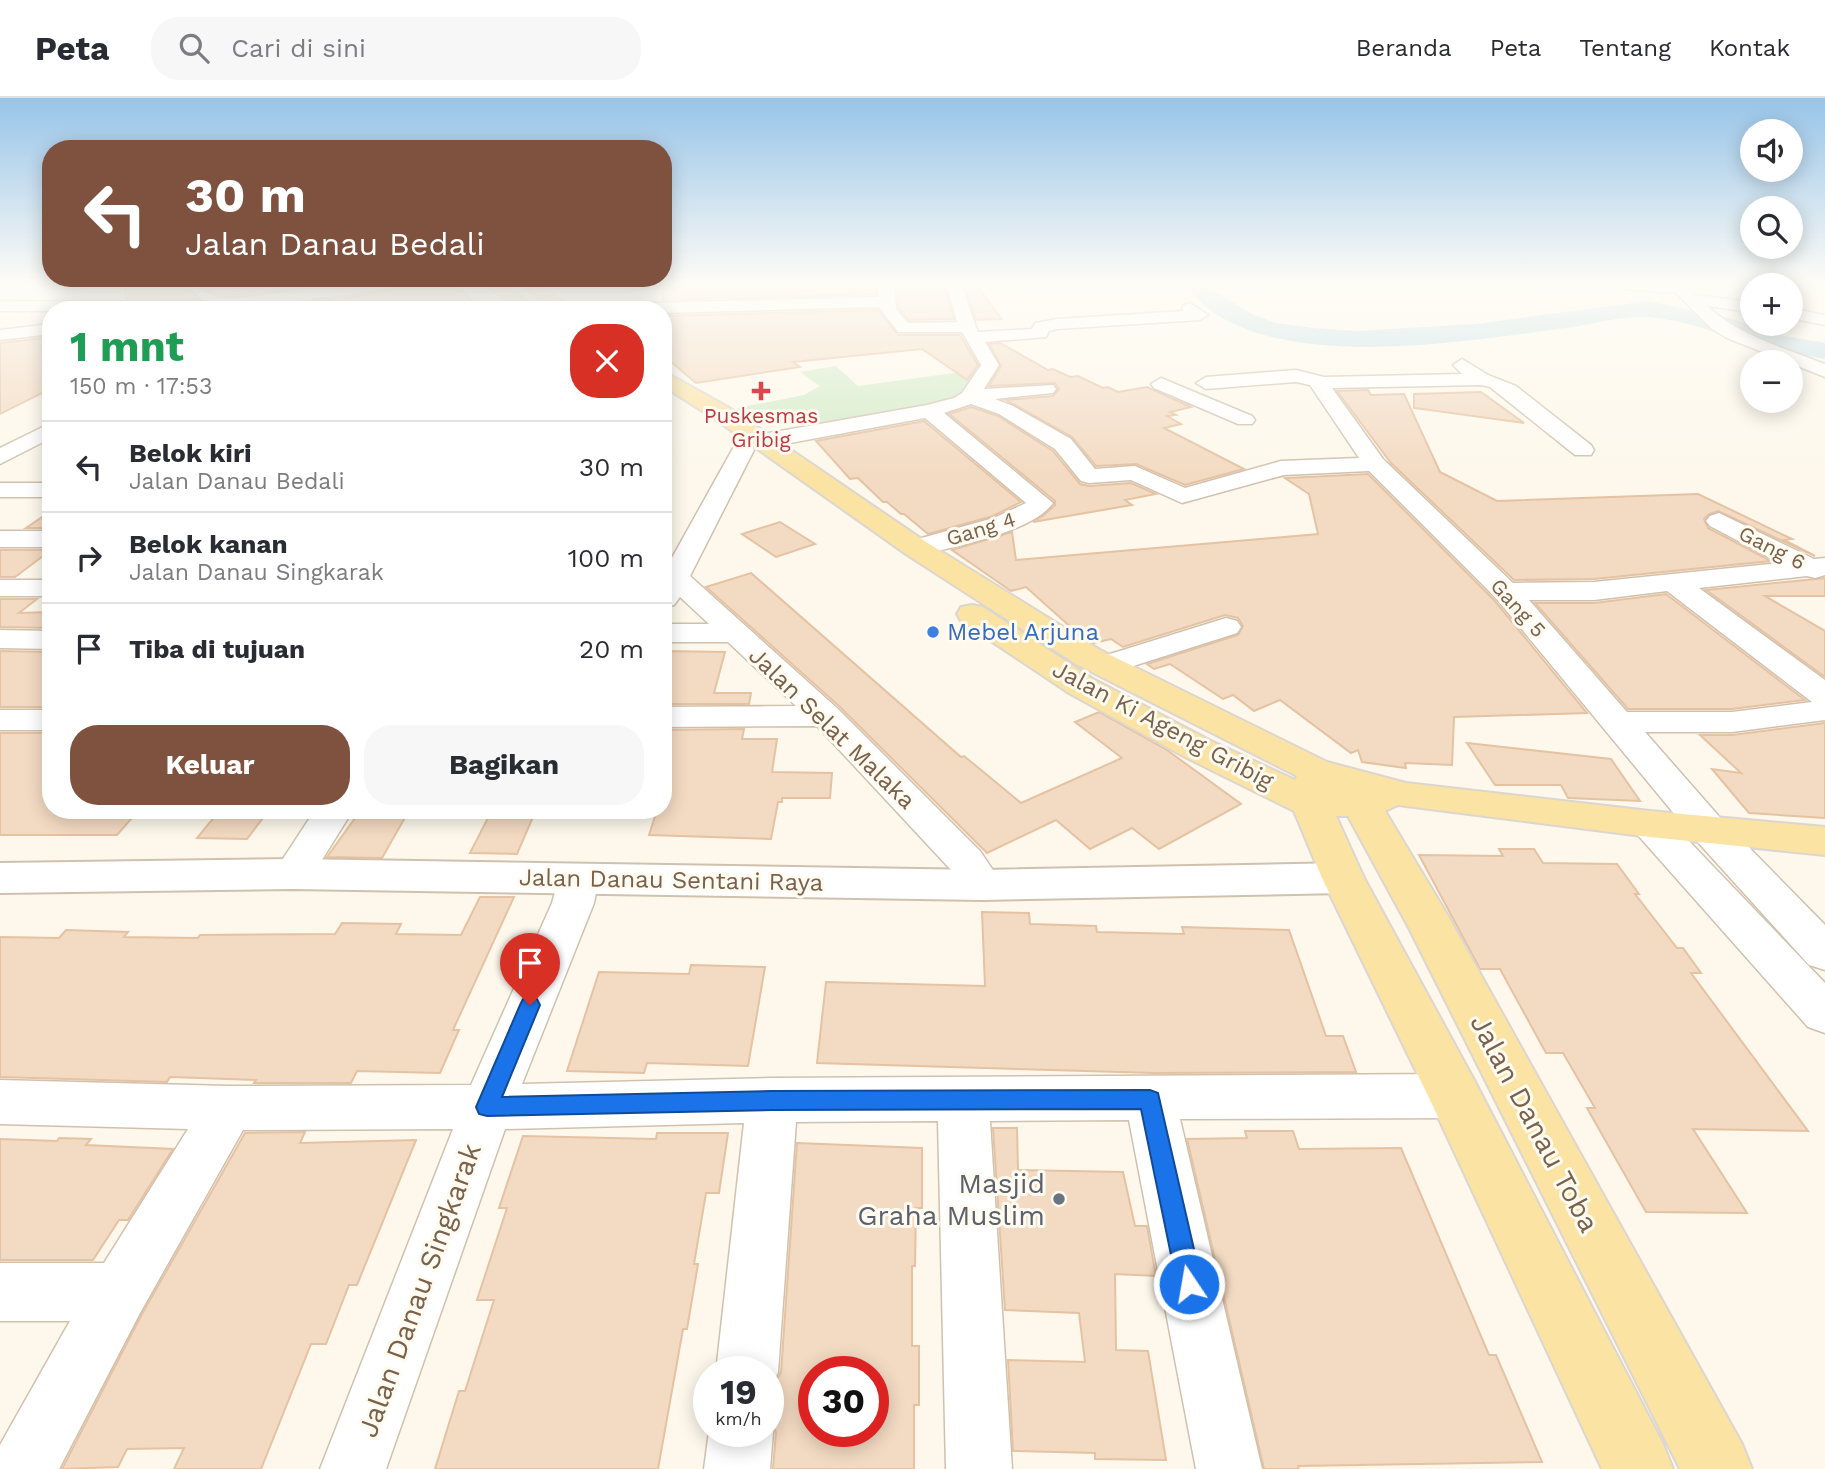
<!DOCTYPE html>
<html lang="id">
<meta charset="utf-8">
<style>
:root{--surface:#fff;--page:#f7f7f7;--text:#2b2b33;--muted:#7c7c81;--line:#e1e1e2;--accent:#7f5240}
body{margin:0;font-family:"Work Sans",sans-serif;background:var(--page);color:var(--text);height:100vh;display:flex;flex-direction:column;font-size:26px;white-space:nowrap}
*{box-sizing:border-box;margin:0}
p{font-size:23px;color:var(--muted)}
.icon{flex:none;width:38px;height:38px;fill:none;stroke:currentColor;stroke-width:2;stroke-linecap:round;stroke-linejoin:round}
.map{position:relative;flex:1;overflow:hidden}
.panel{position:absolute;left:42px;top:203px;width:630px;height:518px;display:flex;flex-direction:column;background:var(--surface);border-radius:28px;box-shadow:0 4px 18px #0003}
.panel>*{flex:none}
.top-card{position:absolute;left:42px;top:42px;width:630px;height:147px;border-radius:28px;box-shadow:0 4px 18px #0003;background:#7f5240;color:#fff;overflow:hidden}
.controls{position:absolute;left:1740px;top:21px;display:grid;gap:14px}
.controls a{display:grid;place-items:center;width:63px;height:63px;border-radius:50%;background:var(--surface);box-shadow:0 4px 18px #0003;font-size:35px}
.speed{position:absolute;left:693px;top:1258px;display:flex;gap:14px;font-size:35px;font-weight:700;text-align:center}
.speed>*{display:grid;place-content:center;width:91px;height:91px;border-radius:50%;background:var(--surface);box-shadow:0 4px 18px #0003;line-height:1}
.speed small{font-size:18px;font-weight:400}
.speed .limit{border:10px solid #d22;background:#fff;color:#111}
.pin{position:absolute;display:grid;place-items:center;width:60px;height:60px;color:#fff;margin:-72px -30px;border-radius:50% 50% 50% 0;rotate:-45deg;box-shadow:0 0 7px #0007}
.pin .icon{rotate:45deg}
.me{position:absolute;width:77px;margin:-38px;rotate:348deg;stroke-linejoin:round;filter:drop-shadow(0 0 5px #0008)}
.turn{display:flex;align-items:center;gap:24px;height:147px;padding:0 28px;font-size:32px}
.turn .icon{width:91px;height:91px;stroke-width:2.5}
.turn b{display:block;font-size:49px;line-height:60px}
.round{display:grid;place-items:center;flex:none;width:74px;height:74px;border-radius:28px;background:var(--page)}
.headline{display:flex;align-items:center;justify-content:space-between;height:119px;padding:0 28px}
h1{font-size:42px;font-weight:700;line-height:52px;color:#1e9e55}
.cta{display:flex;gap:14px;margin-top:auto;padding:14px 28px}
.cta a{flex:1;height:80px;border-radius:28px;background:var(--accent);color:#fff;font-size:28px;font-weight:700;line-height:80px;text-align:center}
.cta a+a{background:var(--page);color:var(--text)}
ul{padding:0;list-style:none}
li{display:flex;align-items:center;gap:21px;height:91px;padding:0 28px;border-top:2px solid var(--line)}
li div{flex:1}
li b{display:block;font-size:26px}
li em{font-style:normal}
header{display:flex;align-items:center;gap:42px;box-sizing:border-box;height:98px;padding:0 35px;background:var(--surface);border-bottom:2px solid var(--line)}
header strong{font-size:33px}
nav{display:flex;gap:38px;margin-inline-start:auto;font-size:24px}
.search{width:490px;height:63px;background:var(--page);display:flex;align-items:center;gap:18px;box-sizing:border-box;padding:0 24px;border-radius:28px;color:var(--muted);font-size:26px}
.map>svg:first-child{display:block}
.green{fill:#d3ebc8}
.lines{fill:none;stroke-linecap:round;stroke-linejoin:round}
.river{fill:#bedde7;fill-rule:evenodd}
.building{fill:#f3dac2;stroke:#e5c2a2;stroke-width:2;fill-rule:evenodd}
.service-casing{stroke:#d0c1af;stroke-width:4}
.minor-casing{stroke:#d0c1af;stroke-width:3}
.tertiary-casing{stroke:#d0c1af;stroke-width:4}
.primary-casing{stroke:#dcd6d0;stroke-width:4}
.service{fill:#fff;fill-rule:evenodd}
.minor{fill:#fff;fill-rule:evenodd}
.tertiary{fill:#fff;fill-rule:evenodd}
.primary{fill:#fbe3a4;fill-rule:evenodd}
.route{fill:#1a73e8;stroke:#114b97;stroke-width:2}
.health-dot{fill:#e0444e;stroke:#fffbf1;stroke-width:2.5}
.shop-dot{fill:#3f7fe0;stroke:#fffbf1;stroke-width:2.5}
.worship-dot{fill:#6b7280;stroke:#fffbf1;stroke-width:2.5}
.labels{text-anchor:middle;stroke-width:6;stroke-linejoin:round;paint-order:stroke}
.far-health-label{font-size:21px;fill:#be3a42;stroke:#fffbf1}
.far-street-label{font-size:21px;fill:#79614c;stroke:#fffbf1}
.shop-label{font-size:24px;fill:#366cbe;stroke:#fffbf1;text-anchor:start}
.street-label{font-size:24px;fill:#79614c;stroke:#fffbf1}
.near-street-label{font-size:28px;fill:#79614c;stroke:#fffbf1}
.near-worship-label{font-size:28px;fill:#5b616d;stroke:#fffbf1;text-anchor:end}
</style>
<header>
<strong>Peta</strong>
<div class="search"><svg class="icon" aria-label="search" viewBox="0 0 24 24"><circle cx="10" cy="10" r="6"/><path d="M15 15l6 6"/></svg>Cari di sini</div>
<nav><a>Beranda</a><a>Peta</a><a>Tentang</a><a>Kontak</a></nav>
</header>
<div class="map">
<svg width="1825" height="1371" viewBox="0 0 1825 1371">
<rect width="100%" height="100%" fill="#fdf8eb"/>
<path class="green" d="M 836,268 L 858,288 L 976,272 L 956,301 L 913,314 L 807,332 L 798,324 L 784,326 L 764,311 L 744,315 L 737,310 L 804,297 L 820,288 L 800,274 Z"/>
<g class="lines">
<path class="river" d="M 1185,186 L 1209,186 L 1213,192 L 1252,216 L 1276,225 L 1312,230 L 1357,233 L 1476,226 L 1648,203 L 1733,221 L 1774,236 L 1825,245 L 1825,261 C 1803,257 1779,255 1757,248 C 1722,237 1686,222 1649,219 C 1625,217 1590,227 1565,230 C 1466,243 1250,282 1185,186 Z"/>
</g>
<g class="building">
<path d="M 125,186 L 183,186 L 198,201 L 126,201 Z"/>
<path d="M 198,186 L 310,186 L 263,195 L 225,197 L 214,195 Z"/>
<path d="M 398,186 L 455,186 L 482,212 L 254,212 L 388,194 Z"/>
<path d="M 663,186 L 876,186 L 876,196 L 663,202 Z"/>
<path d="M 897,186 L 948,186 L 945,191 L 954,221 L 909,222 L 899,210 Z"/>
<path d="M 964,186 L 976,186 L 1002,221 L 976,222 Z"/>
<path d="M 878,212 L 898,237 L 960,237 L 978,267 L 967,282 L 922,251 L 793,264 L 800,269 L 696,285 L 663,257 L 663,218 Z"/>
<path d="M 50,239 L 51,254 L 46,293 L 0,316 L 0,245 Z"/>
<path d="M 1000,245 L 1048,272 L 1053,271 L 1070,279 L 1078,278 L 1103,290 L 1108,289 L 1118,294 L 1147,289 L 1191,309 L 1170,314 L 1176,317 L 1167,318 L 1181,326 L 1164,330 L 1244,371 L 1185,387 L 1136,366 L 1096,368 L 1072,339 L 1006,302 L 1053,298 L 1059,291 L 1055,285 L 989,288 L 1001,268 L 989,246 Z"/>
<path d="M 1368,292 L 1371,297 L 1404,296 L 1440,374 L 1497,403 L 1698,396 L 1792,441 L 1784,442 L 1815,458 L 1718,413 L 1709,416 L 1704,421 L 1708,430 L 1771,463 L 1594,481 L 1514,482 L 1391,365 L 1337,293 Z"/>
<path d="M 1481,294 L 1524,325 L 1414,310 L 1414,296 Z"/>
<path d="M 971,309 L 998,318 L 1053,353 L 1080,386 L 1089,388 L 1131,385 L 1156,396 L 1125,402 L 1132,407 L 1033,424 L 1044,417 L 1055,407 L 1055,403 L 949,316 Z"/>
<path d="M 924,323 L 1021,404 L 993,418 L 928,436 L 904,416 L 901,416 L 887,404 L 883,404 L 858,380 L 850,381 L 816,343 Z"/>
<path d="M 1368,376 L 1494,502 L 1587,615 L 1454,619 L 1452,667 L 1405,665 L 1406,670 L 1362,664 L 1358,652 L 1351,655 L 1280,602 L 1254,613 L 1233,597 L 1223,601 L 1170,566 L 1154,571 L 1147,566 L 1238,537 L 1243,528 L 1238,520 L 1225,517 L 1123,549 L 1111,541 L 1094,545 L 1075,533 L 1026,489 L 1011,493 L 952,452 L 1012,434 L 1016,462 L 1318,436 L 1309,396 L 1285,380 Z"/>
<path d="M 51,413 L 51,430 L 26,430 Z"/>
<path d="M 780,424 L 815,446 L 776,459 L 742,436 Z"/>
<path d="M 0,452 L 51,452 L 15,479 L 0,479 Z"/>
<path d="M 751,475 L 961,659 L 964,658 L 1021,705 L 1122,660 L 1075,624 L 1099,614 L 1167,652 L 1241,706 L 1159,751 L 1132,730 L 1090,751 L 1056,722 L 987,755 L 840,609 L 706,489 Z"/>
<path d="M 1825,480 L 1825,498 L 1765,498 L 1825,533 L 1825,579 L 1706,492 Z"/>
<path d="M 1666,496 L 1805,602 L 1732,611 L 1628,611 L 1535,505 L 1594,505 Z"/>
<path d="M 0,501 L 37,501 L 19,515 L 51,514 L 51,530 L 0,529 Z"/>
<path d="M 0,553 L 51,554 L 51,609 L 0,609 Z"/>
<path d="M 663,553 L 725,554 L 714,595 L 751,595 L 749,606 L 663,606 Z"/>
<path d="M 1825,625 L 1825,720 L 1749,715 L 1712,671 L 1741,675 L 1700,637 L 1732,637 Z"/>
<path d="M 744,631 L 742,641 L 777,641 L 772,674 L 832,675 L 830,700 L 782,700 L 782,704 L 778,704 L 771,741 L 649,737 L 657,712 L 663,712 L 663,632 Z"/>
<path d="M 0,635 L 51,635 L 51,712 L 139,712 L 117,737 L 0,737 Z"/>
<path d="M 1467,645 L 1611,661 L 1640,703 L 1568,700 L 1561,687 L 1495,687 Z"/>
<path d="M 220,712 L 269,712 L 247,741 L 197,740 Z"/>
<path d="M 492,712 L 536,712 L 517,756 L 470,755 Z"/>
<path d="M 358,716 L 407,716 L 382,760 L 327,759 Z"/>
<path d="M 1499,751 L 1534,751 L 1543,765 L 1617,766 L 1639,796 L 1635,796 L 1677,850 L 1683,850 L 1701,875 L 1691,875 L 1808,1033 L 1693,1031 L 1747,1115 L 1646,1114 L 1587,1010 L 1595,1010 L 1563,955 L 1546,955 L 1500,871 L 1480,871 L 1419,757 L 1503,758 Z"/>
<path d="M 480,799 L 514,799 L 453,932 L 459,932 L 440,975 L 357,973 L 351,985 L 254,985 L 256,982 L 170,979 L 167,984 L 0,979 L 0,839 L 59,840 L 66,832 L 128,834 L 124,839 L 198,840 L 200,837 L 335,836 L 342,825 L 401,826 L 396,836 L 461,837 Z"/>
<path d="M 982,814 L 1029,815 L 1030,826 L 1096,828 L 1097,834 L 1184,836 L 1182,829 L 1289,832 L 1326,938 L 1343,938 L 1356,974 L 1154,975 L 817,965 L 826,884 L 985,888 Z"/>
<path d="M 691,867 L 765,869 L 748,968 L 647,965 L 644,975 L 567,973 L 599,874 L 689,876 Z"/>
<path d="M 993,1030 L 1017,1030 L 1018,1072 L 1123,1074 L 1135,1128 L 1147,1128 L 1156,1178 L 1115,1176 L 1116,1252 L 1148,1253 L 1166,1362 L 1095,1361 L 1095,1355 L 1013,1353 L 1008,1262 L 1085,1264 L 1079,1215 L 1005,1212 Z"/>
<path d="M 1245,1033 L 1293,1033 L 1299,1051 L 1401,1050 L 1489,1257 L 1496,1257 L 1542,1364 L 1298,1368 L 1299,1371 L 1264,1371 L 1187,1041 L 1247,1040 Z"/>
<path d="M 305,1034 L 300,1045 L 416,1042 L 357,1187 L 349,1187 L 326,1246 L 311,1246 L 261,1371 L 174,1371 L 184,1350 L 127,1351 L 118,1369 L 62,1371 L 142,1216 L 245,1035 Z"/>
<path d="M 657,1035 L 728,1035 L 719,1095 L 706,1095 L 694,1166 L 698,1166 L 687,1231 L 683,1231 L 658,1371 L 435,1371 L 459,1293 L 465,1293 L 494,1202 L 477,1202 L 507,1110 L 499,1110 L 523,1038 L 656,1041 Z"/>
<path d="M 59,1040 L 91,1041 L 86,1047 L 173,1051 L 128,1122 L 119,1122 L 93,1162 L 0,1162 L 0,1041 L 57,1043 Z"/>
<path d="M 797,1045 L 922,1050 L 922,1110 L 916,1110 L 915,1168 L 912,1168 L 912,1248 L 919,1248 L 919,1307 L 914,1307 L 914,1371 L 773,1371 L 776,1334 L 768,1319 L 768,1298 L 781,1274 ZM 814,1274 L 873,1274 L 873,1334 L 814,1334 Z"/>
</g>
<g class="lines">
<defs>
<path id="service" d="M 185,186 C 201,186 207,200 225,200 C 257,201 296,191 328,186 L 338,188 L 239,203 L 235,206 L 203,202 Z"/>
<g id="minor">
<path d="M 351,186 L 395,186 L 388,191 L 232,212 L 0,213 L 0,203 L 217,204 Z"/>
<path d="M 879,186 L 894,186 L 896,211 L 908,225 L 957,224 L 948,190 L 952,186 L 961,187 L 978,234 L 1032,231 L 1035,225 L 1057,221 L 1184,213 L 1182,210 L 1184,207 L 1190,205 L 1208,217 L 1200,222 L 1057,231 L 1049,233 L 1046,239 L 985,244 L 999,267 L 984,291 L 1053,287 L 1056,291 L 1053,295 L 995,301 L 1013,308 L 1071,341 L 1095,371 L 1135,368 L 1185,390 L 1281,363 L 1359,360 L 1310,287 L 1296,284 L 1206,291 L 1196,285 L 1206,279 L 1296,272 L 1324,279 L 1462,276 L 1453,267 L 1462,261 L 1488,277 L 1516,288 L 1591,347 L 1594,352 L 1591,357 L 1575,357 L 1490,289 L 1481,287 L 1332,290 L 1383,361 L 1513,485 L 1594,484 L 1780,465 L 1710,428 L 1706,423 L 1710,418 L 1719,415 L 1814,461 L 1825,460 L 1825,477 L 1815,480 L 1807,478 L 1699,490 L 1825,582 L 1825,622 L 1732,634 L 1645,634 L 1723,723 L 1825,827 L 1825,872 L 1809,867 L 1695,741 L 1496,500 L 1369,373 L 1284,377 L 1182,405 L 1131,382 L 1089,385 L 1081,383 L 1055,351 L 999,316 L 971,306 L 944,315 L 1053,405 C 1032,435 951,449 916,458 L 907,456 L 903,450 L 907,444 L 994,420 L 1026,405 L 925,320 L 763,350 L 755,348 L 752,343 L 755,338 L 763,336 L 927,307 L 954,300 L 962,295 L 981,267 L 962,234 L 898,234 L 879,209 L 663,215 L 663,212 L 567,212 L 575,207 L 878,199 ZM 1667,493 L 1812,604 L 1732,614 L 1627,614 L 1529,502 L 1594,502 Z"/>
<path d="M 1617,186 L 1684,186 L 1695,197 L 1752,204 L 1752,214 L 1707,208 C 1740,238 1784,250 1825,266 L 1825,279 L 1727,240 L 1712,231 L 1676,195 L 1624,191 Z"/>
<path d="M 1790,210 L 1825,217 L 1825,227 L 1790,220 Z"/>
<path d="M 51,226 L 51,236 L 0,242 L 0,232 Z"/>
<path d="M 1161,280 L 1252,318 L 1255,322 L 1252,326 L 1238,326 L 1154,290 L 1151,286 Z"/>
<path d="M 51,325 L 51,340 L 0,366 L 0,350 Z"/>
<path d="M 743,345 L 751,347 L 754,352 L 690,478 L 838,611 L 980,753 L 1003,787 L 997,797 L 982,802 L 967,797 L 952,773 L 817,628 L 663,629 L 663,609 L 796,608 L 728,544 L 663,544 L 663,526 L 709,526 L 680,499 L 674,507 L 663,509 L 663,476 L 732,352 L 735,347 Z"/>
<rect x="0" y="385" width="51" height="14"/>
<rect x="0" y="433" width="51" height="16"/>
<rect x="0" y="482" width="51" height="16"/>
<path d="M 1226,520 L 1237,523 L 1241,529 L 1237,535 L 1105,577 L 1094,575 L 1089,568 L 1094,561 Z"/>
<path d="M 0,532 L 51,533 L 51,551 L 0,550 Z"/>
<rect x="0" y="612" width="51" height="20"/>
<path d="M 315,712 L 353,712 L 307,786 L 293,790 L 279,786 L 273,776 Z"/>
<path d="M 1650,713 L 1664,717 L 1825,885 L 1825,935 L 1808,929 L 1636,735 L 1631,726 L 1636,717 Z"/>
<path d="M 579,766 L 593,770 L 599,780 L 594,805 L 522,986 L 772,980 L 1455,976 L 1473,983 L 1480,998 L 1473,1013 L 1455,1020 L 1180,1021 L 1262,1371 L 1196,1371 L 1129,1022 L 990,1023 L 1012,1371 L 946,1371 L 938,1023 L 796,1024 L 778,1274 L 768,1296 L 768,1274 L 716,1274 L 744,1025 L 505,1031 L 386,1371 L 320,1371 L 453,1031 L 243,1032 L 140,1215 L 59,1371 L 0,1371 L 0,1347 L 70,1223 L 0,1223 L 0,1165 L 104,1165 L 188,1031 L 0,1026 L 0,982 L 229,988 L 471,987 L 552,805 L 559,780 L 565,770 Z"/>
<path d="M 768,1321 L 773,1334 L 770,1371 L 704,1371 L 709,1333 L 768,1334 Z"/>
</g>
<path id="tertiary" d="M 293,761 L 982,772 L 1343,765 L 1358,769 L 1364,780 L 1358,791 L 1343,795 L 982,802 L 293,791 L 0,795 L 0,765 Z"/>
<g id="primary">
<path d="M 486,186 L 505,186 L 537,212 L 518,212 Z"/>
<path d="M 522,186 L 540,186 L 571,212 L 552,212 Z"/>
<path d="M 663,273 L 731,311 L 926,444 L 1100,552 L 1327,664 L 1406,685 L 1650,713 L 1825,729 L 1825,757 L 1650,739 L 1398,707 L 1385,713 L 1448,818 L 1742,1346 L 1752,1371 L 1680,1371 L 1409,830 L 1348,718 L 1336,718 L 1364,780 L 1474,982 L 1663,1346 L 1673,1371 L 1602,1371 L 1431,1004 L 1322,780 L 1294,713 L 1185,659 L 1069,595 L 961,523 L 957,516 L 961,509 L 972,507 L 983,509 L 1093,581 L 1211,643 L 1295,682 L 1297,678 L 1076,566 L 906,456 L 715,321 L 663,288 Z"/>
</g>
</defs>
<use href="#service" class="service-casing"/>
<use href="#minor" class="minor-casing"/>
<use href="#tertiary" class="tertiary-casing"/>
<use href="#primary" class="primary-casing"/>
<use href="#service" class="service"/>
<use href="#minor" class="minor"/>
<use href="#tertiary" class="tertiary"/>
<use href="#primary" class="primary"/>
</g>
<linearGradient id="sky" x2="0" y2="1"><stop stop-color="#97c4e8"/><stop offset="0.49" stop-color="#fefcf6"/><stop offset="1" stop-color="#fefcf6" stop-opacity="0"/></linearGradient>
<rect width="1825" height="378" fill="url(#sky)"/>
<path class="route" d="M 530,899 L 537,901 L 540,907 L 502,999 L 772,993 L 1150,992 L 1158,995 L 1202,1186 L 1198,1195 L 1189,1199 L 1180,1195 L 1177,1186 L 1141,1011 L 772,1012 L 487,1018 L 479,1016 L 476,1009 L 520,907 L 523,901 Z"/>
<path class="health-dot" d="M757.5 282.5h7v7h7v7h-7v7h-7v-7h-7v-7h7z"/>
<circle class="shop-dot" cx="933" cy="534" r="7"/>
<circle class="worship-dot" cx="1059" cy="1101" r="7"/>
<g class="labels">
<g class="far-health-label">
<text x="761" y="325">Puskesmas<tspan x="761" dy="24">Gribig</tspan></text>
</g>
<g class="far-street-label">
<text transform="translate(981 431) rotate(-17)" y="7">Gang 4</text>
<text transform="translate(1772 450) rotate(27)" y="7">Gang 6</text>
<text transform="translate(1518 510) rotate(48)" y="7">Gang 5</text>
</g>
<g class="shop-label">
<text x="947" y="542">Mebel Arjuna</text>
</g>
<g class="street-label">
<text transform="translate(1163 627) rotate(28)" y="8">Jalan Ki Ageng Gribig</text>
<text transform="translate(832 630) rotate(44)" y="8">Jalan Selat Malaka</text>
<text transform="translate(671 782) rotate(1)" y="8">Jalan Danau Sentani Raya</text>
</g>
<g class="near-street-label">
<text transform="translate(1535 1025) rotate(62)" y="10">Jalan Danau Toba</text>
<text transform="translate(419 1192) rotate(-70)" y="10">Jalan Danau Singkarak</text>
</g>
<g class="near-worship-label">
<text x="1045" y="1095">Masjid<tspan x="1045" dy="32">Graha Muslim</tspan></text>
</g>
</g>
</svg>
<div class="controls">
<a><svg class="icon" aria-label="sound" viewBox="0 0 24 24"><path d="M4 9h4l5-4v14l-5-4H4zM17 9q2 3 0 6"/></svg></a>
<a><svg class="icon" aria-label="search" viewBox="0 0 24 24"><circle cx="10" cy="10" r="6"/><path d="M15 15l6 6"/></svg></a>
<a>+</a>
<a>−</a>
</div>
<div class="speed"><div>19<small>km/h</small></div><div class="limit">30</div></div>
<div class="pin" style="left:530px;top:907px;background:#d93025"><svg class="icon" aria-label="arrive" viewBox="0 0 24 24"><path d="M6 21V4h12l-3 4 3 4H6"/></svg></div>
<svg class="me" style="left:1189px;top:1186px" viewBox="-20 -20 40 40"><circle r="17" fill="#1a73e8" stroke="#fff" stroke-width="3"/><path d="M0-11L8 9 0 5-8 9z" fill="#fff"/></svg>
<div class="top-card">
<div class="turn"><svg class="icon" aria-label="left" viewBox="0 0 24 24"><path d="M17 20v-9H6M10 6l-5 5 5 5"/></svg><div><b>30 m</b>Jalan Danau Bedali</div></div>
</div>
<section class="panel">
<div class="headline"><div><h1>1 mnt</h1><p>150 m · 17:53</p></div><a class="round" style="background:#d93025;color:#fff"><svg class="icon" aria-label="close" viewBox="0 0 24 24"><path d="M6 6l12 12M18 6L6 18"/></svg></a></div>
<ul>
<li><svg class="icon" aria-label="left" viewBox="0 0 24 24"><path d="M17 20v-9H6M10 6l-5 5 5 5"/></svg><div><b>Belok kiri</b><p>Jalan Danau Bedali</p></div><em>30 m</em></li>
<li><svg class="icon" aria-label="right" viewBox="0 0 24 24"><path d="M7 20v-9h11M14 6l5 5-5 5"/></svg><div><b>Belok kanan</b><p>Jalan Danau Singkarak</p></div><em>100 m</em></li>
<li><svg class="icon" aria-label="arrive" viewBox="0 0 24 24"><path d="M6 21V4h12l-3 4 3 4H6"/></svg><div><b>Tiba di tujuan</b></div><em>20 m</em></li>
</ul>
<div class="cta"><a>Keluar</a><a>Bagikan</a></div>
</section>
</div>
